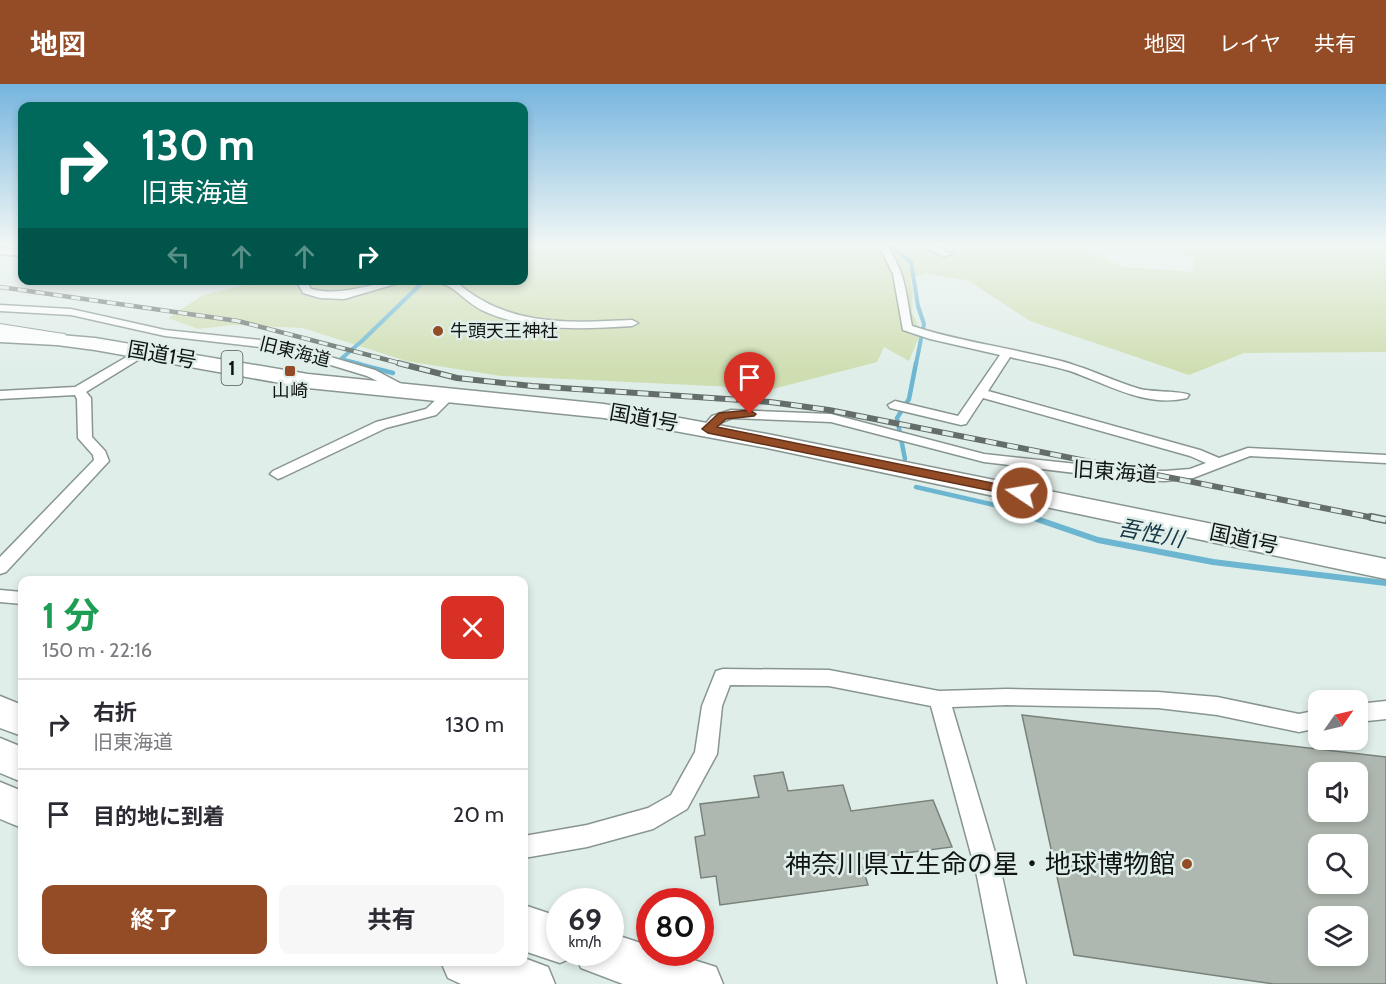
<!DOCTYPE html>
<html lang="ja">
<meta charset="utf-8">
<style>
:root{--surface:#fff;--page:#f7f7f7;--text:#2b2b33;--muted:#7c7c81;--line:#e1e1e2;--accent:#934c26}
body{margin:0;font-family:Cabin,"Noto Sans JP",sans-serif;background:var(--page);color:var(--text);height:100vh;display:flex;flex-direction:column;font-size:22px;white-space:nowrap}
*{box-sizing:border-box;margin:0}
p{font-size:20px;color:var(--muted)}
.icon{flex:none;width:33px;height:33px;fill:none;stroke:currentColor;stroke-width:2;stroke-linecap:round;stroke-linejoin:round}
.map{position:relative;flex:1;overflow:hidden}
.side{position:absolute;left:18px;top:492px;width:510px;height:390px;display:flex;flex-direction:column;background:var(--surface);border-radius:12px;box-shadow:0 3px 9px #0003}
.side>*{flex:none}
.guide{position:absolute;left:18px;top:18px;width:510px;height:183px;border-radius:12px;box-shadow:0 3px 9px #0003;background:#00695c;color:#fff;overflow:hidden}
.needle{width:39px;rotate:56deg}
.tools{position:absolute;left:1308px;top:606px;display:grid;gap:12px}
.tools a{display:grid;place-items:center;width:60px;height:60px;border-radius:12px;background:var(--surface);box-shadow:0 3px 9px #0003;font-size:30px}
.speed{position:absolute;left:546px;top:804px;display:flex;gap:12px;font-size:30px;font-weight:700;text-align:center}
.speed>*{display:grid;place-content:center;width:78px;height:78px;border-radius:50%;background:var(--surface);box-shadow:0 3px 9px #0003;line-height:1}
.speed small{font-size:15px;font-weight:400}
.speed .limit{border:9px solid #d22;background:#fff;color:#111}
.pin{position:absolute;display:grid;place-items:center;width:51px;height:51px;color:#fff;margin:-62px -26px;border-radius:50% 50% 50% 0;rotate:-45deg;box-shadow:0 0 6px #0007}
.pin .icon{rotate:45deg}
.me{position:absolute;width:66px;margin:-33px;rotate:282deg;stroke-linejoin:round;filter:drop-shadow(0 0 4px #0008)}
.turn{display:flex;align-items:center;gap:21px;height:126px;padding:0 24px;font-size:27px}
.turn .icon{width:78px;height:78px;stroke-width:2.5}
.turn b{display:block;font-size:42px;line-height:51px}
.lanes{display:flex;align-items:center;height:57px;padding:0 24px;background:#0003;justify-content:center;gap:30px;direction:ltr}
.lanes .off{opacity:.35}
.round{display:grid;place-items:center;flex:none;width:63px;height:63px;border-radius:12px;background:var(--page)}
.summary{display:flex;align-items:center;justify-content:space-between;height:102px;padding:0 24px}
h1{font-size:36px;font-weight:700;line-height:45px;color:#1e9e55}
.cta{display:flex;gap:12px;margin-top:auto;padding:12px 24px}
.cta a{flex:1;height:69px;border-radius:12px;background:var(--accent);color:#fff;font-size:24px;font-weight:700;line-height:69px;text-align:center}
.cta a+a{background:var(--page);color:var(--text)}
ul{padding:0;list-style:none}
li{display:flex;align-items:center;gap:18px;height:90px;padding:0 24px;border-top:2px solid var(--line)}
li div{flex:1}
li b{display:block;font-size:22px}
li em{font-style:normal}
header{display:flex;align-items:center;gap:36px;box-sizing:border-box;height:84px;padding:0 30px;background:var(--accent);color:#fff}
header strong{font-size:28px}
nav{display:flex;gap:33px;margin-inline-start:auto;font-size:21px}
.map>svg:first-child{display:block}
.green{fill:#cfdeb1}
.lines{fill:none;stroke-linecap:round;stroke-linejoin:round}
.stream-far2{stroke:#6cb6d1;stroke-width:4}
.stream-far1{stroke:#6cb6d1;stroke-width:4.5}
.stream{stroke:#6cb6d1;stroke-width:6}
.building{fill:#afb8b0;stroke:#79827a;stroke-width:1.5;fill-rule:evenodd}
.minor-casing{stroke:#889591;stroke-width:3}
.trunk-casing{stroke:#889591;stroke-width:3}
.motorway-casing{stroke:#889591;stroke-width:2}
.minor{fill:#fff;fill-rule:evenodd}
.trunk{fill:#fff;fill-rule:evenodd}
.motorway{fill:#fff;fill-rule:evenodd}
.rail-far2-casing{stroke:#646d6a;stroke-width:4.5}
.rail-far1-casing{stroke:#646d6a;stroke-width:6}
.rail-casing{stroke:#646d6a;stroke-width:8}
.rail-far2{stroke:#e0eee9;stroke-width:3;stroke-dasharray:9;stroke-linecap:butt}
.rail-far1{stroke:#e0eee9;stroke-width:4;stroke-dasharray:11;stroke-linecap:butt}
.rail{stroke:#e0eee9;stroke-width:5;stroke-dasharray:15;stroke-linecap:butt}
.route{fill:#934c26;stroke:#603119;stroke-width:1.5}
.poi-dot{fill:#934c26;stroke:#e0eee9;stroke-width:2}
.labels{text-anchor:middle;stroke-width:5;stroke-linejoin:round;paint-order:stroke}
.far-poi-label{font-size:18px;fill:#101514;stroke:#e0eee9;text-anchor:start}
.far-street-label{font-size:18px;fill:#101514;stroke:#e0eee9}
.shield{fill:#e0eee9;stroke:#4e5654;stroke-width:1.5}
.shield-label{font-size:20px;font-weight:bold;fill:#101514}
.street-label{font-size:21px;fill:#101514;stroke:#e0eee9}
.water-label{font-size:22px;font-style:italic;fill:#163845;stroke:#e0eee9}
.near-poi-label{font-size:26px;fill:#101514;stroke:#e0eee9;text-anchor:end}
</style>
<header>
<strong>地図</strong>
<nav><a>地図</a><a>レイヤ</a><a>共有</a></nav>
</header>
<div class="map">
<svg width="1386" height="900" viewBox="0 0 1386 900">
<rect width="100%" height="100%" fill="#e0eee9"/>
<path class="green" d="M 524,161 L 1081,162 L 1122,183 L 1193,188 L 1193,173 L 1153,161 L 1386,161 L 1386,268 L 1244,269 L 1189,291 L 1030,237 L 969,197 L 926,189 L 910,194 L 913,207 L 912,228 L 921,248 L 909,277 L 884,263 L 877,278 L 773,305 L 501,292 L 406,277 L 303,244 L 231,241 L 198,245 L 168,234 L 203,211 L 265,197 L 524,196 Z"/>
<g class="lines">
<g class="stream-far2">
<path d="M 889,161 L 911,178 L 918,222 L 924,240 L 916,280"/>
<path d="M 360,280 L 341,275 L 363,256 L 425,196"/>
</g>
<g class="stream-far1">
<path d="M 354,279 L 393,289"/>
<path d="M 905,375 L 897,334 L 909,315 L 916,279"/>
<path d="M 916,403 L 999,422 L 1036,435"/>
</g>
<path class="stream" d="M 1031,433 L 1098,456 L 1213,478 L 1386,499"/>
</g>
<g class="building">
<path d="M 1022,631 L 1386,673 L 1386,900 L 1274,900 L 1074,871 ZM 1318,688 L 1358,688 L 1358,728 L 1318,728 ZM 1318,760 L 1358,760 L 1358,800 L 1318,800 ZM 1318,832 L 1358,832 L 1358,872 L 1318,872 Z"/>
<path d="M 783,688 L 788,707 L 843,701 L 851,727 L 933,716 L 952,763 L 860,775 L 868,801 L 720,821 L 716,792 L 701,794 L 695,753 L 705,751 L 700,720 L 759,713 L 754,692 Z"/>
</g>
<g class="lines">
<defs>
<g id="minor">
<path d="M 875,161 L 885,161 C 906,185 906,212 912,242 C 961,258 1012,264 1061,277 C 1088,284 1113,297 1140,305 C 1151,308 1184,307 1189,311 L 1187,314 C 1146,324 1107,300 1070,287 C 1050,281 1030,278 1010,273 L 988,307 L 1200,366 L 1219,374 L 1248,364 L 1386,371 L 1386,379 L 1250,372 L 1193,394 L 1165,397 L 1133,396 L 984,378 L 831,338 L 732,334 L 722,338 L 713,348 L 703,348 L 701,345 L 712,332 L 731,326 L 831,330 L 984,370 L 1133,386 L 1165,387 L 1190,385 L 1206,379 L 1190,372 L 983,314 L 966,340 L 961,341 L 890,324 L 888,321 L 895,317 L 958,332 L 1000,271 L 930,255 L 903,246 L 893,190 L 884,171 Z"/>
<path d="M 919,161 L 933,161 L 952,170 L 944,172 Z"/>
<path d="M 0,164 L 22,166 L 22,172 L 0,170 Z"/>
<path d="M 296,196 L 306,196 L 311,205 C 345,214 375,196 409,196 L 344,215 L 320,214 L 303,209 Z"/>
<path d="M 426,196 L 454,196 C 506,243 566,239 632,236 L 638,239 L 632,242 C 583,245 532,248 486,228 C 469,221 461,209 448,202 C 442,198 433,200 426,196 Z"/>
<path d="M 0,221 L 71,225 L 165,246 L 279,258 L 375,286 L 413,306 L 412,309 L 402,309 L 367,292 L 278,265 L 165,252 L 71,231 L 0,227 Z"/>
<path d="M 142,264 L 148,268 L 146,271 L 86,308 L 91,314 L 92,353 L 105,367 L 109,377 L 6,488 L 0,490 L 0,473 L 94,376 L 93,371 L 78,354 L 77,315 L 75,311 L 0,315 L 0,307 L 75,303 Z"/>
<path d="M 448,308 L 455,312 L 436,331 L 386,344 L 283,393 L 278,395 L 270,390 L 273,387 L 376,338 L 426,325 L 443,309 Z"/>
<path d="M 0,506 L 22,508 L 22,520 L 0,518 Z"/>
<path d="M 723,585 L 829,586 L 939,607 L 1007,605 L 1158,608 L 1217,613 L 1299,630 L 1318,626 L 1318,644 L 1299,648 L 1217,631 L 1158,624 L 1007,621 L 952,623 L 1002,792 L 1026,900 L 998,900 L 977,792 L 931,622 L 829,602 L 730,601 L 722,622 L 717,670 L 687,725 L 653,745 L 587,763 L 524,774 L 524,752 L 587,741 L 648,724 L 671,711 L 695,668 L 702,622 L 716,587 Z"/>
<path d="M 1386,617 L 1386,635 L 1358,638 L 1358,620 Z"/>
</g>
<g id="trunk">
<path d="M 0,246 L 95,254 L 308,290 L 604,320 L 767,350 L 1386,475 L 1386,495 L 767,364 L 604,334 L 308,304 L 95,266 L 57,261 L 0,258 Z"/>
<path d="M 0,612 L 22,621 L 22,652 L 0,644 Z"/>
<path d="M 0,654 L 22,663 L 22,698 L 0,689 Z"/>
<path d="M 0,698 L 22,707 L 22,744 L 0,735 Z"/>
<path d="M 524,821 L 560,833 L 560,868 L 610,868 L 610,849 L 650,862 L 650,868 L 668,868 L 716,883 L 723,900 L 623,900 L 581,884 L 576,872 L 560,879 L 524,867 Z"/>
<path d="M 524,874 L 548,883 L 555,900 L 461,900 L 448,894 L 441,878 L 524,878 Z"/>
</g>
<path id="motorway" d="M 0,240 L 57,249 L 65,250 L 68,255 L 65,260 L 57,261 L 0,252 Z"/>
</defs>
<use href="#minor" class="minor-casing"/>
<use href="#trunk" class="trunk-casing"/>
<use href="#motorway" class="motorway-casing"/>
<use href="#minor" class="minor"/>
<use href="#trunk" class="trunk"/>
<use href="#motorway" class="motorway"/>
<defs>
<path id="rail-far2" d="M 0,203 L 238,237 L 403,280"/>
<path id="rail-far1" d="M 398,279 L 457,294 L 532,302 L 770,318 L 829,326 L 1379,435"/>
<path id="rail" d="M 1371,433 L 1386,436"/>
</defs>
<use href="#rail-far2" class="rail-far2-casing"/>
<use href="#rail-far1" class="rail-far1-casing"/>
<use href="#rail" class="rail-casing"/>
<use href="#rail-far2" class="rail-far2"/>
<use href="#rail-far1" class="rail-far1"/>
<use href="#rail" class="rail"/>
</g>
<linearGradient id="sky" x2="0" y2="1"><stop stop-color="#76b5df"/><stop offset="0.56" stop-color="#f1f7f5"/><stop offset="1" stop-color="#f1f7f5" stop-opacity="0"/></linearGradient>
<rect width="1386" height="287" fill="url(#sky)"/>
<path class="route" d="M 750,326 L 756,330 L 754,332 L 726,335 L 717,343 L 1022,405 L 1028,409 L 1022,413 L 708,349 L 702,345 L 719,329 Z"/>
<g class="poi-dot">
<circle cx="438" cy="247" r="6"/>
<rect x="284" y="281" width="12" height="12" rx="3"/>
<circle cx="1187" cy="780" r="6"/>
</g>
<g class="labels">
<g class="far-poi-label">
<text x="450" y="253">牛頭天王神社</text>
<text x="290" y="313" text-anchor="middle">山崎</text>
</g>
<g class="far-street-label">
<text transform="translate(295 268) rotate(14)" y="6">旧東海道</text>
</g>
<rect class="shield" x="221.5" y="267" width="21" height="34" rx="4.5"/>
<g class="shield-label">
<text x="232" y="291">1</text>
</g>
<g class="street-label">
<text transform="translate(162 271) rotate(10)" y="7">国道1号</text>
<text transform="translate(644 334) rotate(10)" y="7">国道1号</text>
<text transform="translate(1115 388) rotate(4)" y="7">旧東海道</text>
<text transform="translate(1244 455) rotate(12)" y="7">国道1号</text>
</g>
<g class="water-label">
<text transform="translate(1151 449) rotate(11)" y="8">吾性川</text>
</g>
<g class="near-poi-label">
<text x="1175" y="789">神奈川県立生命の星・地球博物館</text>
</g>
</g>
</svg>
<div class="tools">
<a><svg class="needle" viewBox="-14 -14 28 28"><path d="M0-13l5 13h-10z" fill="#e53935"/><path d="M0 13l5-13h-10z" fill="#7c7c81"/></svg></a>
<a><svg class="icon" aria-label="sound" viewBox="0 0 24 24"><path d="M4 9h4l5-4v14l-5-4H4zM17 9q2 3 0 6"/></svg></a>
<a><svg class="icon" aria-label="search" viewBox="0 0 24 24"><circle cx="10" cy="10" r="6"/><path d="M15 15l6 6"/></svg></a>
<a><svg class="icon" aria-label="layers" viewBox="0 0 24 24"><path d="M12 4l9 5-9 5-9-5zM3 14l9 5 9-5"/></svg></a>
</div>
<div class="speed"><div>69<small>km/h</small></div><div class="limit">80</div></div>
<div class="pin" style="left:750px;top:330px;background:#d93025"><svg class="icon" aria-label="arrive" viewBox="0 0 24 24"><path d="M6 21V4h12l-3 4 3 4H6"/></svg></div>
<svg class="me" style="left:1022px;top:409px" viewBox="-20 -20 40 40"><circle r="17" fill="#934c26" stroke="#fff" stroke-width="3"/><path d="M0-11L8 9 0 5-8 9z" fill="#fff"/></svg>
<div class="guide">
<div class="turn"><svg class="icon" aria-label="right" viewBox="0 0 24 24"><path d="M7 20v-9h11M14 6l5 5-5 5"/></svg><div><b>130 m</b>旧東海道</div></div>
<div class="lanes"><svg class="icon off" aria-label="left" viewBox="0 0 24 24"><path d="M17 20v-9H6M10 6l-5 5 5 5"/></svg><svg class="icon off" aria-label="ahead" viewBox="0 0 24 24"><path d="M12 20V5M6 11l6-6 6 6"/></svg><svg class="icon off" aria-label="ahead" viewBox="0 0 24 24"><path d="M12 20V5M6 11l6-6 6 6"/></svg><svg class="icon" aria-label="right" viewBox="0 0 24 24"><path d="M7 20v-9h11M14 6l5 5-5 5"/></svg></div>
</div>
<section class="side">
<div class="summary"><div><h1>1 分</h1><p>150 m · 22:16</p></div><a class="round" style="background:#d93025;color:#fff"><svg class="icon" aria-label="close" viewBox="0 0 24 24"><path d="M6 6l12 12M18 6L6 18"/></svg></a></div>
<ul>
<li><svg class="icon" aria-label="right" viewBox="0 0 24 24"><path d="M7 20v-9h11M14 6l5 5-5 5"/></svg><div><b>右折</b><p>旧東海道</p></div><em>130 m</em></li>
<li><svg class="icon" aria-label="arrive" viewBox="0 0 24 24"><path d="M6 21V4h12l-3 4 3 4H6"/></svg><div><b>目的地に到着</b></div><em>20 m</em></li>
</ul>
<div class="cta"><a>終了</a><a>共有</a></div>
</section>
</div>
